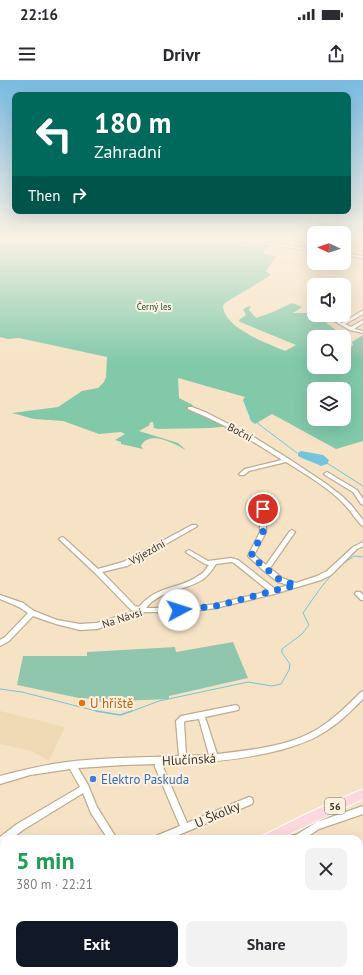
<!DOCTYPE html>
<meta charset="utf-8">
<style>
:root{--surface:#fff;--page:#f2f2f3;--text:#2b2b33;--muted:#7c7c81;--accent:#111827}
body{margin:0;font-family:"PT Sans",sans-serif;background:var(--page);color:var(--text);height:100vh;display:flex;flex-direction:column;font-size:15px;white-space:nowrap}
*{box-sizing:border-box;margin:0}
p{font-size:13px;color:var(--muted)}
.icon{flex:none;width:22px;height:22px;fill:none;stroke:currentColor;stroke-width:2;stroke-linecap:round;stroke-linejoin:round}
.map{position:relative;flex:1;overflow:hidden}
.panel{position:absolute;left:0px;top:755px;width:363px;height:140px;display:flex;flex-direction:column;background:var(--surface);border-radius:12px 12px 0 0;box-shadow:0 4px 16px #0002}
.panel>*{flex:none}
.banner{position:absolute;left:12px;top:12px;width:339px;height:122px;border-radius:8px;box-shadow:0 4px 16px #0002;background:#00695c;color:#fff;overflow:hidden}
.needle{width:26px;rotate:273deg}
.controls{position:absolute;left:307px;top:146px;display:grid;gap:8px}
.controls a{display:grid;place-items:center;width:44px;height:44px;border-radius:8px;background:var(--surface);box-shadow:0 4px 16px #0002;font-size:20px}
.pin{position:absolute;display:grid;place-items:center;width:34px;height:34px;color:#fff;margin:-17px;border:2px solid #fff;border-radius:50%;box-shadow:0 1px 4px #0007}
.me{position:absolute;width:44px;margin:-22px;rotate:85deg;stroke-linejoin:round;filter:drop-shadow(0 0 3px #0008)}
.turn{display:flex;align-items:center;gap:14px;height:84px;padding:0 16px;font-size:18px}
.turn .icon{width:52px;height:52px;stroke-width:2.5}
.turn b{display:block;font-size:28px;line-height:34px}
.then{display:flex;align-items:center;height:38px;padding:0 16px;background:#0003;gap:8px;font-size:15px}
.round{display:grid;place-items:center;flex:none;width:42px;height:42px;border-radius:8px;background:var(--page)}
.headline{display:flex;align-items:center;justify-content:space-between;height:68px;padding:0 16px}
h1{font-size:24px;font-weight:600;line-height:30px;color:#1e9e55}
.action{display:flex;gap:8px;margin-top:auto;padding:8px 16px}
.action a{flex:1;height:46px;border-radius:8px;background:var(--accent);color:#fff;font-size:16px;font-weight:600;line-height:46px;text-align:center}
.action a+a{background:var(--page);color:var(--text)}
.status{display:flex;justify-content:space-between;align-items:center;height:28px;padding:0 20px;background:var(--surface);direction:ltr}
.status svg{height:11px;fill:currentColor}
header{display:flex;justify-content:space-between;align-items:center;height:52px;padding:0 16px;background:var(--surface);font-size:18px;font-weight:600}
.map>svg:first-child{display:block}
.built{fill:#f0d9b5}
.green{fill:#91c6ae}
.forest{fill:#82c9aa;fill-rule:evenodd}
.water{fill:#73c5d9}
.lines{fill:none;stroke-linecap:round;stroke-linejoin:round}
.stream-far1{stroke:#73c5d9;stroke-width:1}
.stream{stroke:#73c5d9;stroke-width:1.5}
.minor-casing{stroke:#beac90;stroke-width:2.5}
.major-casing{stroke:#fff;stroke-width:2}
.minor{fill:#fff;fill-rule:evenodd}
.major{fill:#fcd9dd;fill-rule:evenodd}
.route{stroke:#1a73e8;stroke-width:7;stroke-dasharray:0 12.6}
.food-dot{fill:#e8710a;stroke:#fdf1e0;stroke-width:1.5}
.shop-dot{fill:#3f7fe0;stroke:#fdf1e0;stroke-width:1.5}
.labels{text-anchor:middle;stroke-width:4;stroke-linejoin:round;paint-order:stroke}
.far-park-label{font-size:9px;fill:#164f3b;stroke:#fdf1e0}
.shield{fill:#fdf1e0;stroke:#776d61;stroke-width:1}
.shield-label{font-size:10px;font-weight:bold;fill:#3d352a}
.street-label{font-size:11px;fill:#3d352a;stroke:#fdf1e0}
.near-food-label{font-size:13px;fill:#c56008;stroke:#fdf1e0;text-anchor:start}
.near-street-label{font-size:13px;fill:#3d352a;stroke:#fdf1e0}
.near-shop-label{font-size:13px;fill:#366cbe;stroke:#fdf1e0;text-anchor:start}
</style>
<div class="status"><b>22:16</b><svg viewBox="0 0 49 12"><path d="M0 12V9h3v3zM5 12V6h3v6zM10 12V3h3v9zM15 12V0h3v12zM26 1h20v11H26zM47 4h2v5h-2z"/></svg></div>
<header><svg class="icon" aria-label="menu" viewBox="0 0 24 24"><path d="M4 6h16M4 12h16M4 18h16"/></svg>Drivr<svg class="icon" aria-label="share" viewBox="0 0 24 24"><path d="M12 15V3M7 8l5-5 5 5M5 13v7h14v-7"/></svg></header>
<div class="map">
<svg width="363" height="895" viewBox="0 0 363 895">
<rect width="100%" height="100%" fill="#f6e3c6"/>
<path class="built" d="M 0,631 L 65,647 L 49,681 L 32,671 L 0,664 Z"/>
<g class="green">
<path d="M 363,255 L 363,276 L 353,276 L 345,272 L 353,265 L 352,262 Z"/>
<path d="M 233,562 L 248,598 L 169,616 L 169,619 L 97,622 L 97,619 L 79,618 L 17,605 L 23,576 L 87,576 L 87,572 L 175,567 L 176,572 Z"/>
</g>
<g class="forest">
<path d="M 0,158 L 289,158 L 284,165 L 270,163 L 264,171 L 264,174 L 276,176 L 266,191 L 271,195 L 225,223 L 223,226 C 224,248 267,263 285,271 L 296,265 L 240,242 L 239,240 L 246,235 L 243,229 L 247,227 L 251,226 L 249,230 L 256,238 L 273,232 L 292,223 L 302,227 L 293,233 L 314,233 L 314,235 L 323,235 L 333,240 L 326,243 L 336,250 L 325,257 L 314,257 L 314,287 L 344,287 L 344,260 L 346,266 L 349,267 L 345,272 L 348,274 L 363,276 L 363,361 L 336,369 L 272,334 L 255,344 L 251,341 L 243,320 L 245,317 L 178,298 L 179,318 L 193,325 L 188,330 L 231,346 L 211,348 L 159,349 L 154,348 L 153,342 L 151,342 L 149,344 L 150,345 L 139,351 L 178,363 L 186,370 C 175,364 149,349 141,366 L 143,369 L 121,364 L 121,362 L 115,360 L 125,354 L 121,352 L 99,354 L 63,341 L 34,339 L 12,333 L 58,327 L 82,311 L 98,308 L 104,302 L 106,297 L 107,277 L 19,258 L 8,259 L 0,257 ZM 314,309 L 344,309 L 344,339 L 314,339 Z"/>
<path d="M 108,891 L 201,891 L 204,895 L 103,895 Z"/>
</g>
<path class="water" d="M 301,371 L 323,375 L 329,380 L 327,384 L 321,386 C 313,382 305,380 298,376 L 298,373 Z"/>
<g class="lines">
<g class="stream-far1">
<path d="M 245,320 L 252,339 L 297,373"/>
<path d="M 327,383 L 363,406"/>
<path d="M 0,609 L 22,612 L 100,632"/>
<path d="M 130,632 L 159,621 L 248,602 L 272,606 L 281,604 L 289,590 L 290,584 L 282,573 L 282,569 L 302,554 L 309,545 L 303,533 C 318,512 331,490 354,476 L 363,477"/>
</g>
<path class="stream" d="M 96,631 L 120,635 L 132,631"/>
<defs>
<g id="minor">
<path d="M 228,158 L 233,158 L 314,169 L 314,171 L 230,159 Z"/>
<path d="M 344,173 L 363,176 L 363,178 L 344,175 Z"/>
<path d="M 362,231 L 363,231 L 363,234 L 345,244 L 351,247 L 363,240 L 363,243 L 354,249 L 363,251 L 363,253 L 350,250 L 334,241 L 336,240 L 342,243 Z"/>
<path d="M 188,327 L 192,327 L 207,333 L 252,356 L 289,379 L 325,403 L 342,416 L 352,426 L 363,440 L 363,446 L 361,445 C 355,438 350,430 344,424 C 328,407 305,394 286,382 L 249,391 L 244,395 L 240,395 L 239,394 L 245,389 L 282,380 C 252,360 222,343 188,329 Z"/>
<path d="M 327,392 L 357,410 L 363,419 L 363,425 L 361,424 L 353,412 L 325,395 L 324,394 Z"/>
<path d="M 263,427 L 266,429 L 266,452 L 254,475 L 266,485 L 290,451 L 292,450 L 295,452 L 270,488 L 282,498 L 296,503 L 317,496 L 327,491 L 353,467 L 363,462 L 363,466 L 357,469 L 331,495 L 321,500 L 274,514 L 216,528 L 187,532 L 145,532 L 97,549 L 80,550 L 56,544 L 33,536 L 9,561 L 0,566 L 0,560 L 5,557 L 28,533 L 19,527 L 0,519 L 0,515 L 23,523 L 34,531 L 57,540 L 80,544 L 97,543 L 135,531 L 131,530 L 95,493 L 60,460 L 59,459 L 62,457 L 64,458 L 98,489 L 123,482 L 192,445 L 196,445 L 197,446 L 196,447 L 127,486 L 102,492 L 135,526 L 139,527 C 157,505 178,510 198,496 C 203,494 206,489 209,485 L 205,484 L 187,473 L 186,472 L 187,471 L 189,470 L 208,481 L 231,478 L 238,480 L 275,509 L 289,505 L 278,502 L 264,491 L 248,476 L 260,452 L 260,429 ZM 231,482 L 234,483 L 269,511 L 216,524 L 187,528 L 146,528 C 160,510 184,511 202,500 C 208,496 212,490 216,484 Z"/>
<path d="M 356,512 L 360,512 L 363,515 L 363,520 L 361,520 L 355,514 Z"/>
<path d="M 363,611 L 363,619 C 350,632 337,645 321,654 C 310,661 297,665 284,669 C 244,680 204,683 163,684 L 163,687 L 187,743 L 249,717 L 252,718 L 253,721 L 252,724 L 169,759 L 155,759 L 156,756 L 180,746 L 155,687 L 155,684 L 123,685 L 78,688 L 88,705 L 97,727 L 117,759 L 108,759 L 91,733 L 83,713 L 23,750 L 11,759 L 4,759 L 4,764 L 0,766 L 0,757 L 17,744 L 80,707 L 70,689 L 30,695 L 0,704 L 0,696 C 20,691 39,686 60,683 C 99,677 140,678 179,676 L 176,641 L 181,636 L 236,625 L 238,626 L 239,628 L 238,630 L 205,637 L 217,674 C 249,670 287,667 316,650 C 333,640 347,626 361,612 ZM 199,639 L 209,675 L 186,676 L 184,642 L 185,641 Z"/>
<path d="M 363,726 L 363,734 L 319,749 L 304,759 L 287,759 L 288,756 L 291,755 L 296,755 L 317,742 Z"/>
<path d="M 359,823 L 363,825 L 363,836 L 359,834 Z"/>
<path d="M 4,847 L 4,856 L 0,858 L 0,849 Z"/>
<path d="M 205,891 L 216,891 L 218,895 L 207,895 Z"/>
<path d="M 308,891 L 319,891 L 321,895 L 310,895 Z"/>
</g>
<g id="major">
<path d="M 363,709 L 363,719 L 279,759 L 263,759 L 264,755 L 304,735 Z"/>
<path d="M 58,891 L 73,891 L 71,895 L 56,895 Z"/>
</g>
</defs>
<use href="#minor" class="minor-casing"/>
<use href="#major" class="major-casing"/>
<use href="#minor" class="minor"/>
<use href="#major" class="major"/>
</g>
<linearGradient id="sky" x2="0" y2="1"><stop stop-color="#79bbe2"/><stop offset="0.56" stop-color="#fbf2e5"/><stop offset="1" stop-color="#fbf2e5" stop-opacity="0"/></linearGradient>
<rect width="363" height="283" fill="url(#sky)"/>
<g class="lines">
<path class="route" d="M 179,530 L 216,526 L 296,505 L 280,500 L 251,476 L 263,452 L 263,429"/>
</g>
<circle class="food-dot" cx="82" cy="623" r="4"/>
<circle class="shop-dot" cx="93" cy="699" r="4"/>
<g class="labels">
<g class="far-park-label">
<text x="154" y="230">Černý les</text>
</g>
<rect class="shield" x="325" y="718" width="20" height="16" rx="3"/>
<g class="shield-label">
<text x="335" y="730">56</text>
</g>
<g class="street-label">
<text transform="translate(240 352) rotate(29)" y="4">Boční</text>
<text transform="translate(147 472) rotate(-29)" y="4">Výjezdní</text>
<text transform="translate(122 538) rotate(-18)" y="4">Na Návsi</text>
</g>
<g class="near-food-label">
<text x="90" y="628">U hřiště</text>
</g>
<g class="near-street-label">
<text transform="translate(189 679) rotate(-3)" y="5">Hlučínská</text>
<text transform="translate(217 734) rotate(-23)" y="5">U Školky</text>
</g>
<g class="near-shop-label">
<text x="101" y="704">Elektro Paskuda</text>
</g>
</g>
</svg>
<div class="controls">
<a><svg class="needle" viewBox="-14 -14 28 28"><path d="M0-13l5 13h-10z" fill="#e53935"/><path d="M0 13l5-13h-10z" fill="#7c7c81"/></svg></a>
<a><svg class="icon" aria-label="sound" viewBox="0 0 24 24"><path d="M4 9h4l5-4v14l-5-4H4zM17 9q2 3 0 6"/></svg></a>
<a><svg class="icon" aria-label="search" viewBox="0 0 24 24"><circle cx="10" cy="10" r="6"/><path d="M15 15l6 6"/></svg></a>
<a><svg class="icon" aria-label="layers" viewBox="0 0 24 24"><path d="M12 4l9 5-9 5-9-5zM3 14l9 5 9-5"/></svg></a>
</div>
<div class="pin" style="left:263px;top:429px;background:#d93025"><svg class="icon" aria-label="arrive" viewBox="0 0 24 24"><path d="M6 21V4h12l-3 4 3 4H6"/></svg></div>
<svg class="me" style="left:179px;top:530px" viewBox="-20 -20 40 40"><circle r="19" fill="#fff"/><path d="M0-13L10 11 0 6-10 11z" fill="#1a73e8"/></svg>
<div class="banner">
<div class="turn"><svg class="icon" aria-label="left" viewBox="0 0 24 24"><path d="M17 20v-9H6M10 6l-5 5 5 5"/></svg><div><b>180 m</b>Zahradní</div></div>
<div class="then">Then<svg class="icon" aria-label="right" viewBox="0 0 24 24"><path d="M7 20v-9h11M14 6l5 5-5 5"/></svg></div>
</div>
<section class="panel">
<div class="headline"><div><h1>5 min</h1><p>380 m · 22:21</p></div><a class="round"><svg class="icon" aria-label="close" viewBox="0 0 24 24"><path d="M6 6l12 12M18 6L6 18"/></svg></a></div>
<div class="action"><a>Exit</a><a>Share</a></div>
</section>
</div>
